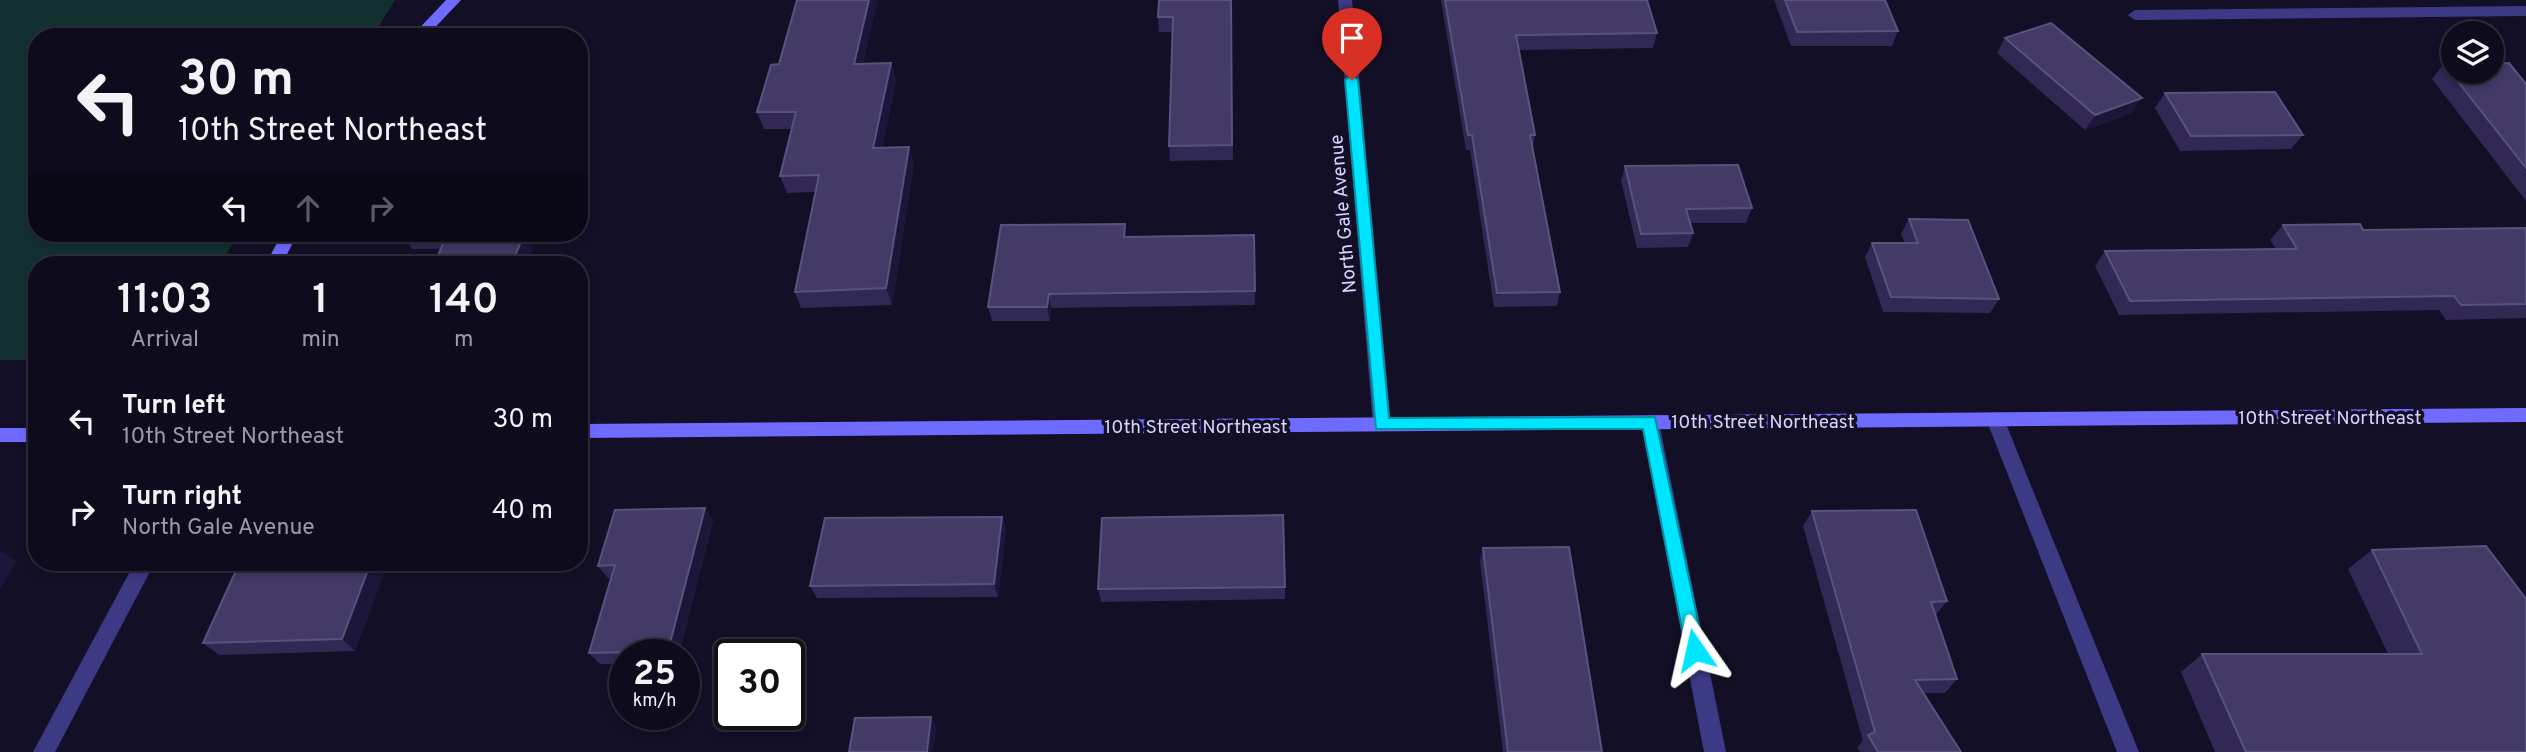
<!DOCTYPE html>
<style>
:root{--surface:#0e0b1c;--page:#1c1929;--text:#f1f3f6;--muted:#9b9ba3;--line:#2e2b3b}
body{margin:0;font-family:Overpass,sans-serif;background:var(--page);color:var(--text);height:100vh;display:flex;flex-direction:column;font-size:26px;white-space:nowrap}
*{box-sizing:border-box;margin:0}
p{font-size:23px;color:var(--muted)}
.icon{flex:none;width:38px;height:38px;fill:none;stroke:currentColor;stroke-width:2;stroke-linecap:round;stroke-linejoin:round}
.map{position:relative;flex:1;overflow:hidden}
.sheet{position:absolute;left:28px;top:256px;width:560px;height:315px;display:flex;flex-direction:column;background:var(--surface);border-radius:28px;box-shadow:0 4px 10px #0003,0 0 0 2px var(--line)}
.sheet>*{flex:none}
.guide{position:absolute;left:28px;top:28px;width:560px;height:214px;border-radius:28px;box-shadow:0 4px 10px #0003,0 0 0 2px var(--line);background:#0e0b1c;color:var(--text);overflow:hidden}
.tools{position:absolute;left:2441px;top:21px;display:grid;gap:14px}
.tools a{display:grid;place-items:center;width:63px;height:63px;border-radius:50%;background:var(--surface);box-shadow:0 4px 10px #0003,0 0 0 2px var(--line);font-size:35px}
.speed{position:absolute;left:609px;top:639px;display:flex;gap:14px;font-size:35px;font-weight:700;text-align:center}
.speed>*{display:grid;place-content:center;width:91px;height:91px;border-radius:50%;background:var(--surface);box-shadow:0 4px 10px #0003,0 0 0 2px var(--line);line-height:1}
.speed small{font-size:18px;font-weight:400}
.speed .limit{border:4px solid #111;border-radius:10px;background:#fff;color:#111}
.pin{position:absolute;display:grid;place-items:center;width:60px;height:60px;color:#fff;margin:-72px -30px;border-radius:50% 50% 50% 0;rotate:-45deg;box-shadow:0 0 7px #0007}
.pin .icon{rotate:45deg}
.me{position:absolute;width:77px;margin:-38px;rotate:349deg;stroke-linejoin:round;filter:drop-shadow(0 0 5px #0008)}
.turn{display:flex;align-items:center;gap:24px;height:147px;padding:0 35px;font-size:32px}
.turn .icon{width:91px;height:91px;stroke-width:2.5}
.turn b{display:block;font-size:49px;line-height:60px}
.lanes{display:flex;align-items:center;height:66px;padding:0 35px;background:#0003;justify-content:center;gap:35px;direction:ltr}
.lanes .off{opacity:.35}
.eta{display:flex;justify-content:space-evenly;align-items:center;height:119px;text-align:center}
.eta b{font-size:42px;font-weight:600;line-height:49px}
ul{padding:0;list-style:none}
li{display:flex;align-items:center;gap:21px;height:91px;padding:0 35px}
li div{flex:1}
li b{display:block;font-size:26px}
li em{font-style:normal}
.map>svg:first-child{display:block}
.green{fill:#12302f}
.lines{fill:none;stroke-linecap:round;stroke-linejoin:round}
.lane{fill:#3d3a85;fill-rule:evenodd}
.street{fill:#3d3a85;fill-rule:evenodd}
.secondary{fill:#6f6bff;fill-rule:evenodd}
.wall{fill:#312854}
.shaded-wall{fill:#1d163a}
.building{fill:#433a66;stroke:#5a527e;stroke-width:2}
.route{fill:#00e5ff;stroke:#0095a6;stroke-width:2}
.labels{text-anchor:middle;stroke-width:7;stroke-linejoin:round;paint-order:stroke}
.street-label{font-size:19px;fill:#d9d4ff;stroke:#130f26}
</style>
<div class="map">
<svg width="2526" height="752" viewBox="0 0 2526 752">
<rect width="100%" height="100%" fill="#130f26"/>
<path class="green" d="M 0,0 L 395,0 L 372,37 L 37,37 L 37,233 L 239,233 L 221,264 L 37,264 L 37,360 L 0,360 Z"/>
<g class="lines">
<path class="lane" d="M 1995,412 L 2001,414 L 2004,419 L 2139,752 L 2117,752 L 1986,419 L 1989,414 Z"/>
<g class="street">
<path d="M 1338,0 L 1352,0 L 1391,425 L 1388,430 L 1376,430 L 1373,425 Z"/>
<path d="M 2526,6 L 2526,16 L 2135,20 L 2128,15 L 2135,10 Z"/>
<path d="M 1650,415 L 1656,417 L 1659,422 L 1726,752 L 1704,752 L 1641,422 L 1644,417 Z"/>
<path d="M 135,562 L 155,562 L 55,752 L 33,752 Z"/>
</g>
<g class="secondary">
<path d="M 446,0 L 461,0 L 426,37 L 411,37 Z"/>
<path d="M 282,233 L 298,233 L 282,264 L 266,264 Z"/>
<path d="M 2526,408 L 2526,422 L 579,438 L 579,424 Z"/>
<rect x="0" y="428" width="37" height="14"/>
</g>
</g>
<g class="wall">
<path d="M 1231,0 L 1233,160 L 1170,161 L 1169,146 L 1173,32 L 1159,32 L 1158,17 Z"/>
<path d="M 1441,0 L 1647,0 L 1657,33 L 1653,48 L 1519,50 L 1535,135 L 1533,147 L 1560,292 L 1557,306 L 1494,307 L 1470,150 L 1466,150 Z"/>
<path d="M 1774,0 L 1885,0 L 1898,31 L 1892,46 L 1791,46 Z"/>
<path d="M 2005,38 L 2132,113 L 2085,130 L 1997,53 Z"/>
<path d="M 863,63 L 891,63 L 896,81 L 882,148 L 914,164 L 892,305 L 801,308 L 795,292 L 815,192 L 787,193 L 780,176 L 792,129 L 764,129 L 757,112 Z"/>
<path d="M 2444,64 L 2526,84 L 2526,201 L 2432,79 Z"/>
<path d="M 2165,93 L 2303,135 L 2291,149 L 2180,151 L 2155,108 Z"/>
<path d="M 1625,166 L 1752,208 L 1746,223 L 1690,223 L 1693,233 L 1688,247 L 1637,248 L 1621,181 Z"/>
<path d="M 1909,219 L 1999,299 L 1990,313 L 1883,312 L 1865,257 L 1872,243 L 1905,243 L 1901,234 Z"/>
<path d="M 1125,224 L 1126,237 L 1254,235 L 1255,305 L 1051,308 L 1050,321 L 992,321 L 988,307 Z"/>
<path d="M 2283,225 L 2363,230 L 2526,228 L 2526,318 L 2446,320 L 2439,310 L 2119,315 L 2095,266 L 2105,251 L 2276,249 L 2270,240 Z"/>
<path d="M 402,233 L 479,233 L 479,235 L 524,234 L 533,248 L 412,249 L 402,234 Z"/>
<path d="M 705,508 L 713,521 L 679,654 L 625,654 L 625,664 L 600,664 L 589,653 L 612,578 L 608,578 L 598,566 Z"/>
<path d="M 1812,511 L 1947,601 L 1936,615 L 1957,679 L 1945,693 L 1923,693 L 1961,752 L 1860,752 L 1857,747 L 1863,741 L 1803,526 Z"/>
<path d="M 1002,517 L 1006,530 L 998,597 L 817,598 L 810,586 Z"/>
<path d="M 1483,548 L 1602,752 L 1503,752 L 1480,561 Z"/>
<path d="M 2372,550 L 2526,752 L 2215,752 L 2181,672 L 2202,654 L 2388,654 L 2348,569 Z"/>
<path d="M 271,562 L 388,562 L 355,651 L 219,655 L 203,643 Z"/>
<path d="M 1285,587 L 1285,599 L 1101,602 L 1098,589 Z"/>
</g>
<g class="shaded-wall">
<path d="M 869,0 L 878,0 L 859,81 L 854,64 Z"/>
<path d="M 891,63 L 896,81 L 878,165 L 873,148 Z"/>
<path d="M 2142,98 L 2132,113 L 2085,130 L 2095,115 Z"/>
<path d="M 909,147 L 914,164 L 892,305 L 886,288 Z"/>
<path d="M 463,233 L 479,233 L 473,248 L 463,234 Z"/>
<path d="M 524,234 L 533,248 L 527,264 L 512,264 Z"/>
<path d="M 1049,294 L 1051,308 L 1050,321 L 1047,307 Z"/>
<path d="M 705,508 L 713,521 L 679,654 L 670,654 L 668,651 Z"/>
<path d="M 1002,517 L 1006,530 L 998,597 L 994,584 Z"/>
<path d="M 0,550 L 17,562 L 0,589 Z"/>
<path d="M 371,562 L 388,562 L 355,651 L 342,639 Z"/>
<path d="M 931,717 L 937,728 L 933,752 L 927,752 Z"/>
</g>
<g class="building">
<path d="M 797,0 L 869,0 L 854,64 L 891,63 L 873,148 L 909,147 L 886,288 L 795,292 L 819,175 L 780,176 L 796,112 L 757,112 L 771,65 L 779,64 Z"/>
<path d="M 1159,0 L 1231,0 L 1232,145 L 1169,146 L 1173,17 L 1158,17 Z"/>
<path d="M 1445,0 L 1647,0 L 1657,33 L 1516,35 L 1535,135 L 1530,135 L 1560,292 L 1497,293 L 1472,135 L 1468,135 Z"/>
<path d="M 1785,0 L 1885,0 L 1898,31 L 1797,32 Z"/>
<path d="M 2051,23 L 2142,98 L 2095,115 L 2005,38 Z"/>
<path d="M 2509,63 L 2526,84 L 2526,168 L 2444,64 L 2454,64 L 2454,72 L 2492,72 L 2492,64 Z"/>
<path d="M 2275,92 L 2303,135 L 2191,136 L 2165,93 Z"/>
<path d="M 1738,165 L 1752,208 L 1686,209 L 1693,233 L 1641,234 L 1625,166 Z"/>
<path d="M 1909,219 L 1968,220 L 1999,299 L 1891,297 L 1872,243 L 1918,243 Z"/>
<path d="M 1125,224 L 1124,237 L 1254,235 L 1255,291 L 1049,294 L 1047,307 L 988,307 L 1001,225 Z"/>
<path d="M 2360,224 L 2363,230 L 2526,228 L 2526,304 L 2461,305 L 2454,296 L 2130,301 L 2105,251 L 2297,249 L 2283,225 Z"/>
<rect x="402" y="233" width="61" height="1"/>
<path d="M 524,234 L 512,264 L 434,264 L 447,235 Z"/>
<path d="M 705,508 L 668,651 L 589,653 L 615,565 L 598,566 L 615,510 Z"/>
<path d="M 1916,510 L 1947,601 L 1931,602 L 1957,679 L 1915,680 L 1961,752 L 1878,752 L 1868,735 L 1875,732 L 1812,511 Z"/>
<path d="M 1283,515 L 1285,587 L 1098,589 L 1102,518 Z"/>
<path d="M 1002,517 L 994,584 L 810,586 L 825,518 Z"/>
<path d="M 2486,546 L 2526,599 L 2526,752 L 2246,752 L 2202,654 L 2422,654 L 2372,550 Z"/>
<path d="M 1569,547 L 1602,752 L 1508,752 L 1483,548 Z"/>
<path d="M 271,562 L 371,562 L 342,639 L 203,643 L 239,564 L 270,563 Z"/>
<path d="M 931,717 L 927,752 L 849,752 L 855,718 Z"/>
</g>
<path class="route" d="M 1352,75 L 1358,80 L 1389,418 L 1655,417 L 1704,650 L 1702,656 L 1695,659 L 1689,656 L 1686,650 L 1643,429 L 1376,429 L 1345,80 Z"/>
<g class="labels">
<g class="street-label">
<text transform="translate(1342 214) rotate(-95)" y="7">North Gale Avenue</text>
<text x="2330" y="424">10th Street Northeast</text>
<text x="1763" y="428">10th Street Northeast</text>
<text x="1196" y="433">10th Street Northeast</text>
</g>
</g>
</svg>
<div class="tools">
<a><svg class="icon" aria-label="layers" viewBox="0 0 24 24"><path d="M12 4l9 5-9 5-9-5zM3 14l9 5 9-5"/></svg></a>
</div>
<div class="speed"><div>25<small>km/h</small></div><div class="limit">30</div></div>
<div class="pin" style="left:1352px;top:80px;background:#d93025"><svg class="icon" aria-label="arrive" viewBox="0 0 24 24"><path d="M6 21V4h12l-3 4 3 4H6"/></svg></div>
<svg class="me" style="left:1695px;top:650px" viewBox="-20 -20 40 40"><path d="M0-17L14 15 0 8-14 15z" fill="#00e5ff" stroke="#fff" stroke-width="4"/></svg>
<div class="guide">
<div class="turn"><svg class="icon" aria-label="left" viewBox="0 0 24 24"><path d="M17 20v-9H6M10 6l-5 5 5 5"/></svg><div><b>30 m</b>10th Street Northeast</div></div>
<div class="lanes"><svg class="icon" aria-label="left" viewBox="0 0 24 24"><path d="M17 20v-9H6M10 6l-5 5 5 5"/></svg><svg class="icon off" aria-label="ahead" viewBox="0 0 24 24"><path d="M12 20V5M6 11l6-6 6 6"/></svg><svg class="icon off" aria-label="right" viewBox="0 0 24 24"><path d="M7 20v-9h11M14 6l5 5-5 5"/></svg></div>
</div>
<section class="sheet">
<div class="eta">
<div><b>11:03</b><p>Arrival</p></div>
<div><b>1</b><p>min</p></div>
<div><b>140</b><p>m</p></div>
</div>
<ul>
<li><svg class="icon" aria-label="left" viewBox="0 0 24 24"><path d="M17 20v-9H6M10 6l-5 5 5 5"/></svg><div><b>Turn left</b><p>10th Street Northeast</p></div><em>30 m</em></li>
<li><svg class="icon" aria-label="right" viewBox="0 0 24 24"><path d="M7 20v-9h11M14 6l5 5-5 5"/></svg><div><b>Turn right</b><p>North Gale Avenue</p></div><em>40 m</em></li>
</ul>
</section>
</div>
